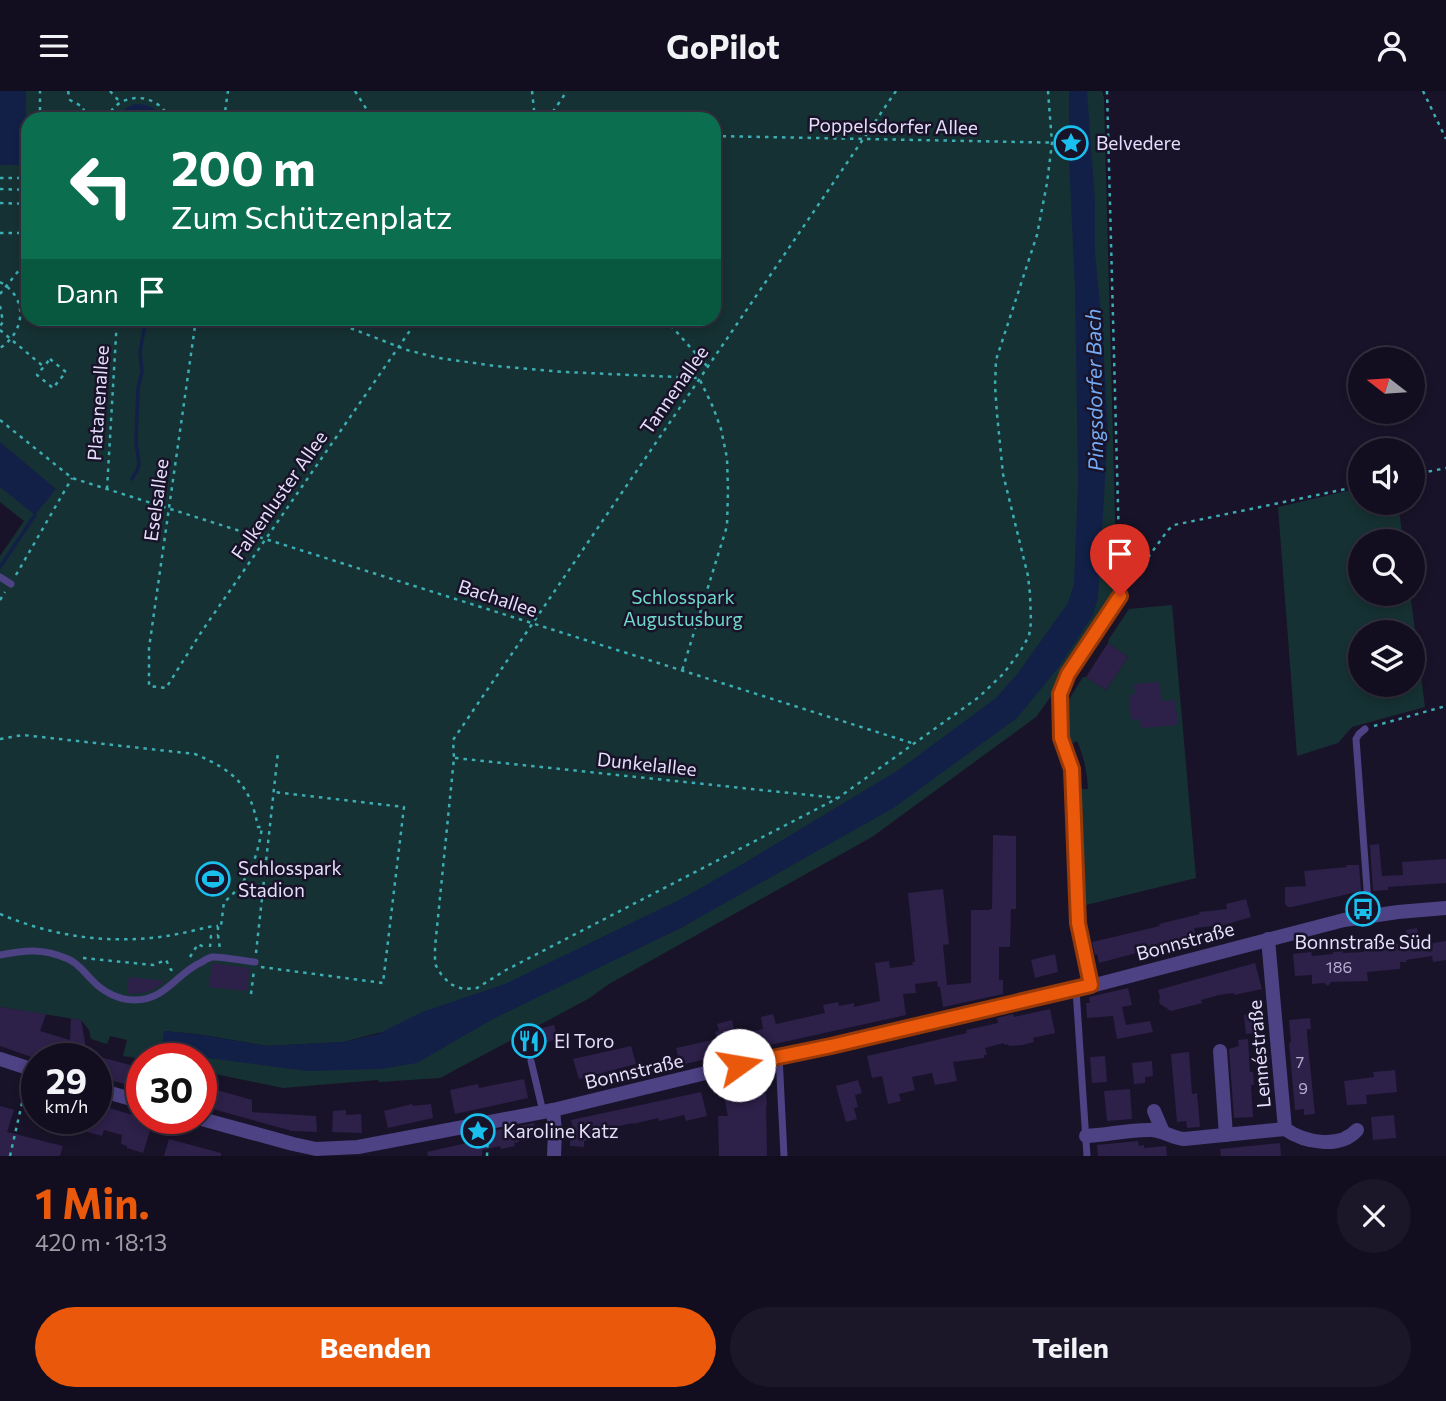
<!DOCTYPE html>
<html lang="de">
<meta charset="utf-8">
<style>
:root{--surface:#130e1f;--page:#1c1728;--text:#f1f3f6;--muted:#9d9ca4;--line:#322e3d;--accent:#ea580c}
body{margin:0;font-family:Commissioner,sans-serif;background:var(--page);color:var(--text);height:100vh;display:flex;flex-direction:column;font-size:26px;white-space:nowrap}
*{box-sizing:border-box;margin:0}
p{font-size:23px;color:var(--muted)}
.icon{flex:none;width:38px;height:38px;fill:none;stroke:currentColor;stroke-width:2;stroke-linecap:round;stroke-linejoin:round}
.map{position:relative;height:1065px;overflow:hidden}
.details{display:flex;flex-direction:column;background:var(--surface);flex:1}
.details>*{flex:none}
.guide{position:absolute;left:21px;top:21px;width:700px;height:214px;border-radius:21px;box-shadow:0 4px 10px #0003,0 0 0 2px var(--line);background:#0b6e4f;color:#fff;overflow:hidden}
.needle{width:46px;rotate:287deg}
.buttons{position:absolute;left:1348px;top:256px;display:grid;gap:14px}
.buttons a{display:grid;place-items:center;width:77px;height:77px;border-radius:50%;background:var(--surface);box-shadow:0 4px 10px #0003,0 0 0 2px var(--line);font-size:35px}
.speed{position:absolute;left:21px;top:952px;display:flex;gap:14px;font-size:35px;font-weight:700;text-align:center}
.speed>*{display:grid;place-content:center;width:91px;height:91px;border-radius:50%;background:var(--surface);box-shadow:0 4px 10px #0003,0 0 0 2px var(--line);line-height:1}
.speed small{font-size:18px;font-weight:400}
.speed .limit{border:10px solid #d22;background:#fff;color:#111}
.pin{position:absolute;display:grid;place-items:center;width:60px;height:60px;color:#fff;margin:-72px -30px;border-radius:50% 50% 50% 0;rotate:-45deg;box-shadow:0 0 7px #0007}
.pin .icon{rotate:45deg}
.me{position:absolute;width:77px;margin:-38px;rotate:77deg;stroke-linejoin:round;filter:drop-shadow(0 0 5px #0008)}
.turn{display:flex;align-items:center;gap:24px;height:147px;padding:0 35px;font-size:32px}
.turn .icon{width:91px;height:91px;stroke-width:2.5}
.turn b{display:block;font-size:49px;line-height:60px}
.then{display:flex;align-items:center;height:66px;padding:0 35px;background:#0003;gap:14px;font-size:26px}
.round{display:grid;place-items:center;flex:none;width:74px;height:74px;border-radius:37px;background:var(--page)}
.overview{display:flex;align-items:center;justify-content:space-between;height:119px;padding:0 35px}
h1{font-size:42px;font-weight:700;line-height:52px;color:var(--accent)}
.cta{display:flex;gap:14px;margin-top:auto;padding:14px 35px}
.cta a{flex:1;height:80px;border-radius:42px;background:var(--accent);color:#fff;font-size:28px;font-weight:700;line-height:80px;text-align:center}
.cta a+a{background:var(--page);color:var(--text)}
header{display:flex;justify-content:space-between;align-items:center;height:91px;padding:0 35px;background:var(--surface);font-size:32px;font-weight:700}
.map>svg:first-child{display:block}
.green{fill:#163133;fill-rule:evenodd}
.water{fill:#122048}
.lines{fill:none;stroke-linecap:round;stroke-linejoin:round}
.stream{stroke:#122048;stroke-width:3.5}
.building{fill:#2d2049}
.path{stroke:#3badb3;stroke-width:2.5;stroke-dasharray:3.5 5;stroke-linecap:butt}
.service{stroke:#4c4284;stroke-width:7}
.minor{stroke:#4c4284;stroke-width:14}
.route-casing{stroke:#983908;stroke-width:18}
.route{stroke:#ea580c;stroke-width:12}
.labels{text-anchor:middle;stroke-width:5;stroke-linejoin:round;paint-order:stroke}
.number-label{font-size:16px;fill:#b7aecf}
.street-label{font-size:19px;fill:#e5defc;stroke:#191329}
.poi-label{font-size:19px;fill:#e5defc;stroke:#191329;text-anchor:start}
.park-label{font-size:19px;fill:#6ed8c9;stroke:#191329}
.water-label{font-size:21px;font-style:italic;fill:#74abf4;stroke:#191329}
</style>
<header><svg class="icon" aria-label="menu" viewBox="0 0 24 24"><path d="M4 6h16M4 12h16M4 18h16"/></svg>GoPilot<svg class="icon" aria-label="person" viewBox="0 0 24 24"><circle cx="12" cy="8" r="4"/><path d="M4 21q1-7 8-7t8 7"/></svg></header>
<div class="map">
<svg width="1446" height="1065" viewBox="0 0 1446 1065">
<rect width="100%" height="100%" fill="#191329"/>
<g class="green">
<path d="M 0,0 L 1102,0 L 1104,7 L 1117,502 L 1080,565 L 1036,626 L 872,746 L 609,893 L 588,908 L 440,987 L 379,991 L 378,989 L 283,997 L 201,980 L 201,968 L 142,968 L 123,965 L 127,949 L 110,945 L 107,953 L 91,948 L 89,939 L 81,929 L 0,916 L 0,465 L 24,430 L 0,411 ZM 28,28 L 714,28 L 714,228 L 28,228 ZM 164,940 L 196,943 L 268,955 L 343,951 L 382,941 L 379,978 L 163,963 Z"/>
<path d="M 1360,397 L 1360,411 L 1398,411 L 1403,450 L 1360,450 L 1360,502 L 1410,502 L 1425,616 L 1352,636 L 1338,652 L 1297,665 L 1278,416 ZM 1360,541 L 1412,541 L 1412,593 L 1360,593 Z"/>
<path d="M 1172,514 L 1196,787 L 1082,815 L 1079,698 L 1088,698 C 1087,680 1084,666 1077,650 L 1068,654 L 1066,613 L 1083,586 L 1086,586 L 1106,599 L 1128,566 L 1108,552 L 1109,548 L 1129,518 Z"/>
</g>
<g class="water">
<path d="M 0,0 L 26,0 L 26,24 L 33,28 L 28,28 L 28,46 L 25,47 L 25,74 L 0,74 Z"/>
<path d="M 1069,0 L 1087,0 L 1095,110 L 1095,162 L 1102,233 L 1108,339 L 1098,507 L 1093,524 L 1058,577 L 1017,627 L 895,716 L 681,837 L 493,928 L 417,972 L 381,978 L 307,980 L 193,965 L 163,963 L 164,940 L 196,943 L 268,955 L 343,951 L 378,943 L 422,921 L 505,893 L 681,808 L 741,774 L 900,678 L 996,607 L 1018,582 L 1068,512 L 1074,493 L 1078,389 L 1075,198 L 1069,67 L 1078,62 L 1082,51 L 1077,42 L 1069,38 Z"/>
<path d="M 135,13 C 148,13 156,16 162,28 L 117,28 C 121,20 127,16 135,13 Z"/>
<path d="M 0,351 L 56,398 L 35,424 L 0,396 Z"/>
</g>
<g class="lines">
<g class="stream">
<path d="M 132,388 L 137,380 L 139,373 L 136,351 L 138,297 L 142,281 L 140,261 L 146,228"/>
<path d="M 0,476 L 35,424"/>
</g>
</g>
<g class="building">
<path d="M 1108,552 L 1128,566 L 1106,599 L 1086,586 Z"/>
<path d="M 1160,591 L 1161,610 L 1175,609 L 1178,634 L 1141,637 L 1140,628 L 1131,629 L 1129,604 L 1135,603 L 1134,593 Z"/>
<path d="M 993,744 L 1016,745 L 1016,818 L 1011,818 L 1010,856 L 999,856 L 999,889 L 1003,889 L 1003,903 L 943,916 L 940,896 L 938,896 L 937,890 L 915,893 L 916,902 L 903,903 L 906,924 L 680,974 L 676,957 L 717,948 L 715,941 L 719,940 L 717,933 L 732,929 L 735,942 L 739,941 L 739,943 L 763,938 L 761,926 L 773,923 L 776,933 L 825,922 L 823,914 L 838,911 L 839,915 L 854,912 L 854,916 L 880,910 L 875,872 L 889,870 L 890,877 L 913,874 L 912,871 L 915,871 L 908,802 L 943,798 L 949,853 L 943,854 L 947,894 L 971,892 L 971,819 L 990,819 L 990,818 L 992,818 Z"/>
<path d="M 1379,753 L 1382,785 L 1403,784 L 1402,771 L 1446,768 L 1446,792 L 1388,796 L 1388,799 L 1373,800 L 1370,754 Z"/>
<path d="M 1346,774 L 1359,774 L 1361,800 L 1292,816 L 1288,816 L 1285,813 L 1285,796 L 1306,795 L 1304,780 L 1347,776 Z"/>
<path d="M 1246,808 L 1251,826 L 1224,834 L 1194,837 L 1196,846 L 1099,872 L 1097,863 L 1095,864 L 1092,851 L 1160,835 L 1159,833 L 1200,823 L 1199,821 L 1227,818 L 1226,813 Z"/>
<path d="M 1417,837 L 1418,850 L 1420,850 L 1421,854 L 1446,850 L 1446,869 L 1433,871 L 1432,865 L 1406,869 L 1407,871 L 1400,871 L 1400,878 L 1367,881 L 1368,890 L 1331,891 L 1328,895 L 1324,892 L 1312,893 L 1312,884 L 1295,885 L 1293,863 L 1311,861 L 1312,865 L 1333,863 L 1333,861 L 1343,860 L 1343,862 L 1364,861 L 1364,856 L 1408,852 L 1406,839 Z"/>
<path d="M 1055,863 L 1058,881 L 1035,887 L 1031,869 Z"/>
<path d="M 212,872 L 250,877 L 247,900 L 209,896 Z"/>
<path d="M 1255,872 L 1262,898 L 1234,904 L 1234,902 L 1219,904 L 1201,909 L 1202,912 L 1171,920 L 1160,913 L 1159,910 L 1160,906 L 1158,899 Z"/>
<path d="M 129,886 L 166,890 L 152,899 L 144,902 L 129,903 L 127,902 Z"/>
<path d="M 1128,897 L 1132,914 L 1122,916 L 1126,934 L 1150,930 L 1153,941 L 1117,948 L 1113,925 L 1087,927 L 1086,912 L 1090,912 L 1089,906 Z"/>
<path d="M 0,916 L 46,923 L 40,940 L 70,949 L 71,927 L 81,929 L 88,968 L 37,968 L 0,955 Z"/>
<path d="M 1050,918 L 1055,942 L 1033,947 L 1034,951 L 1023,954 L 1009,955 L 1008,953 L 1005,954 L 1004,952 L 985,957 L 987,964 L 984,964 L 984,967 L 953,971 L 957,990 L 935,994 L 932,982 L 912,986 L 915,999 L 899,1003 L 901,1010 L 888,1013 L 882,985 L 872,987 L 867,965 L 967,942 L 966,939 L 998,932 L 997,927 L 1013,923 L 1014,926 Z"/>
<path d="M 1261,922 L 1263,941 L 1246,943 L 1244,924 Z"/>
<path d="M 1310,927 L 1311,938 L 1307,938 L 1307,944 L 1315,1023 L 1304,1024 L 1304,1018 L 1295,1019 L 1289,952 L 1291,951 L 1289,929 Z"/>
<path d="M 554,934 L 558,948 L 539,953 L 539,951 L 522,958 L 515,946 L 533,935 L 534,939 Z"/>
<path d="M 1248,948 L 1250,981 L 1253,981 L 1254,994 L 1251,994 L 1253,1026 L 1234,1027 L 1229,958 L 1239,955 L 1238,949 Z"/>
<path d="M 631,955 L 636,973 L 579,988 L 573,968 Z"/>
<path d="M 1189,961 L 1192,1003 L 1197,1002 L 1200,1036 L 1187,1037 L 1186,1030 L 1177,1031 L 1171,963 Z"/>
<path d="M 96,965 L 142,977 L 142,998 L 96,985 Z"/>
<path d="M 1105,965 L 1107,991 L 1092,992 L 1090,966 Z"/>
<path d="M 1152,970 L 1153,985 L 1145,986 L 1145,992 L 1134,993 L 1132,972 Z"/>
<path d="M 1395,979 L 1397,1001 L 1366,1004 L 1367,1013 L 1347,1014 L 1344,990 L 1374,986 L 1373,981 Z"/>
<path d="M 30,988 L 37,989 L 37,1019 L 22,1015 Z"/>
<path d="M 524,988 L 528,1007 L 455,1023 L 450,999 L 478,993 L 479,997 Z"/>
<path d="M 858,989 L 862,1002 L 855,1004 L 858,1016 L 854,1017 L 857,1028 L 846,1031 L 836,995 Z"/>
<path d="M 201,990 L 211,992 L 210,997 L 252,1009 L 252,1021 L 316,1025 L 317,1041 L 292,1040 L 206,1016 L 206,1019 L 201,1018 Z"/>
<path d="M 742,992 L 743,998 L 760,994 L 761,997 L 765,996 L 767,1014 L 766,1014 L 767,1065 L 719,1065 L 718,1025 L 728,1025 L 722,996 Z"/>
<path d="M 1130,998 L 1132,1028 L 1107,1030 L 1104,1000 Z"/>
<path d="M 701,1001 L 707,1025 L 686,1030 L 684,1024 L 659,1030 L 658,1027 L 633,1033 L 633,1032 L 591,1041 L 592,1048 L 584,1050 L 584,1056 L 570,1055 L 570,1040 L 574,1040 L 571,1029 Z"/>
<path d="M 96,1013 L 153,1030 L 143,1062 L 127,1057 L 127,1055 L 121,1053 L 122,1044 L 104,1039 L 102,1045 L 73,1037 L 76,1027 L 96,1027 Z"/>
<path d="M 412,1013 L 413,1015 L 431,1013 L 433,1027 L 388,1037 L 384,1020 Z"/>
<path d="M 0,1015 L 14,1019 L 7,1041 L 63,1055 L 60,1065 L 0,1065 Z"/>
<path d="M 346,1019 L 346,1024 L 361,1023 L 362,1042 L 332,1041 L 333,1020 Z"/>
<path d="M 1394,1024 L 1396,1047 L 1373,1049 L 1371,1026 Z"/>
<path d="M 534,1032 L 537,1045 L 519,1049 L 519,1051 L 514,1052 L 515,1055 L 501,1058 L 500,1055 L 482,1059 L 482,1065 L 428,1065 L 427,1061 L 493,1046 L 492,1040 Z"/>
<path d="M 169,1048 L 221,1062 L 221,1065 L 164,1065 Z"/>
<path d="M 1138,1050 L 1139,1055 L 1144,1054 L 1144,1057 L 1166,1055 L 1167,1065 L 1098,1065 L 1097,1054 Z"/>
<path d="M 1280,1052 L 1281,1065 L 1221,1065 L 1220,1058 Z"/>
</g>
<g class="lines">
<g class="path">
<path d="M 68,0 L 70,9 L 83,16 L 86,28"/>
<path d="M 110,0 L 119,10"/>
<path d="M 355,0 L 367,19 L 370,28"/>
<path d="M 532,0 L 535,28"/>
<path d="M 896,0 L 453,649 L 454,667 L 435,856 L 435,873 L 441,883 L 450,893 L 463,898 L 477,897 L 506,879 L 838,707 L 979,606 L 1004,582 L 1021,559 L 1029,545 L 1031,531 L 1030,503 L 1028,485 L 1003,383 L 997,323 L 995,295 L 996,269 L 1037,144 L 1047,92 L 1052,52 L 1048,0"/>
<path d="M 1107,0 L 1120,491"/>
<path d="M 1423,0 L 1446,48"/>
<path d="M 40,28 L 40,0"/>
<path d="M 107,28 C 117,0 158,0 169,28"/>
<path d="M 224,28 L 228,0"/>
<path d="M 548,28 L 567,0"/>
<path d="M 714,45 L 1071,52"/>
<path d="M 0,87 L 28,87"/>
<path d="M 0,98 L 28,99"/>
<path d="M 0,112 L 28,113"/>
<path d="M 0,142 L 28,142"/>
<path d="M 0,191 C 29,207 25,241 0,257"/>
<path d="M 0,203 L 28,168"/>
<path d="M 0,215 L 3,231 L 0,235"/>
<path d="M 196,228 L 149,557 L 149,595 L 166,597 L 202,540 L 418,228"/>
<path d="M 327,228 L 407,259 L 439,267 L 495,275 L 564,281 L 699,287 L 713,316 L 721,338 L 727,367 L 728,399 L 727,435 L 682,580"/>
<path d="M 665,228 L 707,275"/>
<path d="M 0,239 L 44,276"/>
<path d="M 50,268 L 66,281 L 53,297 L 37,284 Z"/>
<path d="M 0,329 L 72,387 L 915,653"/>
<path d="M 1412,384 L 1446,377"/>
<path d="M 107,398 L 117,228"/>
<path d="M 16,484 L 72,387"/>
<path d="M 1128,494 L 1168,439 L 1174,434 L 1360,395"/>
<path d="M 0,509 L 5,501"/>
<path d="M 1374,635 L 1446,615"/>
<path d="M 0,648 L 23,644 L 195,663 C 234,680 250,693 258,736 L 262,736 C 258,765 249,791 224,811 L 221,835 L 218,835 L 218,844 L 220,858"/>
<path d="M 455,667 L 838,707"/>
<path d="M 0,823 C 47,843 98,852 149,847 C 164,846 178,843 192,840 C 201,838 209,835 218,835"/>
<path d="M 210,856 L 211,845 L 218,844"/>
<path d="M 256,862 L 278,661"/>
<path d="M 190,866 L 198,853 L 206,857"/>
<path d="M 83,867 L 153,874 L 166,869 L 171,879 L 174,878"/>
<path d="M 261,876 L 383,892 L 404,716 L 274,701"/>
<path d="M 251,903 L 254,879"/>
<path d="M 10,1065 L 27,990"/>
<path d="M 487,1065 L 488,1044"/>
</g>
<g class="service">
<path d="M 0,486 L 11,493"/>
<path d="M 1365,638 L 1359,643 L 1356,648 L 1369,825"/>
<path d="M 0,864 C 25,859 43,857 68,868 C 78,872 84,881 92,889 C 102,900 118,909 134,909 C 167,909 176,882 202,871 C 205,869 208,867 212,866 C 221,865 244,870 255,871"/>
<path d="M 1076,899 L 1087,1065"/>
<path d="M 779,965 L 784,1065"/>
<path d="M 531,970 L 543,1021"/>
</g>
<g class="minor">
<path d="M 1268,848 L 1285,1038 C 1305,1052 1340,1058 1357,1039"/>
<path d="M 1091,894 L 1078,832 L 1072,678 L 1061,647 L 1060,602 L 1068,583 L 1120,505"/>
<path d="M 1220,960 L 1226,1044"/>
<path d="M 0,968 L 37,980"/>
<path d="M 96,998 L 142,1011"/>
<path d="M 553,1019 L 555,1040 L 554,1065"/>
<path d="M 1154,1020 L 1163,1041"/>
<path d="M 198,1027 L 293,1053 L 316,1058 L 358,1056 L 553,1019 L 763,968 L 831,955 L 1076,899 L 1344,829 L 1398,821 L 1446,817"/>
<path d="M 1086,1045 C 1108,1044 1131,1038 1152,1039 C 1164,1040 1173,1047 1184,1048 L 1285,1038"/>
</g>
</g>
<g class="lines">
<defs>
<path id="route" d="M 739,974 L 831,955 L 1091,894 L 1078,832 L 1072,678 L 1061,647 L 1060,603 L 1068,583 L 1120,505"/>
</defs>
<use href="#route" class="route-casing"/>
<use href="#route" class="route"/>
</g>
<defs>
<symbol id="sight-ring" viewBox="-11 -11 22 22"><circle r="9.5" fill="#191329" stroke="#19c0ed" stroke-width="1.5"/><path d="M0-6L1.8-2.2L6-1.7L2.9 1.2L3.7 5.4L0 3.3L-3.7 5.4L-2.9 1.2L-6-1.7L-1.8-2.2Z" fill="#19c0ed"/></symbol>
<symbol id="stadium-ring" viewBox="-11 -11 22 22"><circle r="9.5" fill="#191329" stroke="#19c0ed" stroke-width="1.5"/><path d="M0-5a6.5 5 0 1 0 0 10a6.5 5 0 1 0 0-10ZM-3.5-1.8h7v3.6h-7Z" fill="#19c0ed"/></symbol>
<symbol id="bus-ring" viewBox="-11 -11 22 22"><circle r="9.5" fill="#191329" stroke="#19c0ed" stroke-width="1.5"/><path d="M-5-6H5V4H4V6H2V4H-2V6H-4V4H-5ZM-3.5-4V0h7V-4ZM-3.5 1.2v1.5H-2V1.2ZM2 1.2v1.5H3.5V1.2Z" fill="#19c0ed"/></symbol>
<symbol id="restaurant-ring" viewBox="-11 -11 22 22"><circle r="9.5" fill="#191329" stroke="#19c0ed" stroke-width="1.5"/><path d="M-5-6h1v4h1v-4h1v4h1v-4h1v5L-1.5 .5V6h-2V.5L-5-1ZM5-6V6H3V1.5H1.5Q1.5-4 5-6Z" fill="#19c0ed"/></symbol>
</defs>
<g fill-rule="evenodd">
<use href="#sight-ring" x="1052" y="33" width="38" height="38"/>
<use href="#stadium-ring" x="194" y="769" width="38" height="38"/>
<use href="#bus-ring" x="1344" y="799" width="38" height="38"/>
<use href="#restaurant-ring" x="510" y="931" width="38" height="38"/>
<use href="#sight-ring" x="459" y="1021" width="38" height="38"/>
</g>
<g class="labels">
<g class="number-label">
<text x="1339" y="882">186</text>
<text x="1300" y="977">7</text>
<text x="1303" y="1003">9</text>
</g>
<g class="street-label">
<text transform="translate(893 35) rotate(1)" y="7">Poppelsdorfer Allee</text>
<text transform="translate(674 299) rotate(-55)" y="7">Tannenallee</text>
<text transform="translate(98 312) rotate(-86)" y="7">Platanenallee</text>
<text transform="translate(279 404) rotate(-55)" y="7">Falkenluster Allee</text>
<text transform="translate(156 409) rotate(-82)" y="7">Eselsallee</text>
<text transform="translate(498 507) rotate(18)" y="7">Bachallee</text>
<text transform="translate(647 673) rotate(6)" y="7">Dunkelallee</text>
<text transform="translate(1185 850) rotate(-15)" y="7">Bonnstraße</text>
<text transform="translate(1259 963) rotate(-95)" y="7">Lennéstraße</text>
<text transform="translate(634 980) rotate(-13)" y="7">Bonnstraße</text>
</g>
<g class="poi-label">
<text x="1096" y="59">Belvedere</text>
<text x="238" y="784">Schlosspark<tspan x="238" dy="22">Stadion</tspan></text>
<text x="1363" y="858" text-anchor="middle">Bonnstraße Süd</text>
<text x="554" y="957">El Toro</text>
<text x="503" y="1047">Karoline Katz</text>
</g>
<g class="park-label">
<text x="683" y="513">Schlosspark<tspan x="683" dy="22">Augustusburg</tspan></text>
</g>
<g class="water-label">
<text transform="translate(1095 299) rotate(-91)" y="7">Pingsdorfer Bach</text>
</g>
</g>
</svg>
<div class="buttons">
<a><svg class="needle" viewBox="-14 -14 28 28"><path d="M0-13l5 13h-10z" fill="#e53935"/><path d="M0 13l5-13h-10z" fill="#9d9ca4"/></svg></a>
<a><svg class="icon" aria-label="sound" viewBox="0 0 24 24"><path d="M4 9h4l5-4v14l-5-4H4zM17 9q2 3 0 6"/></svg></a>
<a><svg class="icon" aria-label="search" viewBox="0 0 24 24"><circle cx="10" cy="10" r="6"/><path d="M15 15l6 6"/></svg></a>
<a><svg class="icon" aria-label="layers" viewBox="0 0 24 24"><path d="M12 4l9 5-9 5-9-5zM3 14l9 5 9-5"/></svg></a>
</div>
<div class="speed"><div>29<small>km/h</small></div><div class="limit">30</div></div>
<div class="pin" style="left:1120px;top:505px;background:#d93025"><svg class="icon" aria-label="arrive" viewBox="0 0 24 24"><path d="M6 21V4h12l-3 4 3 4H6"/></svg></div>
<svg class="me" style="left:739px;top:974px" viewBox="-20 -20 40 40"><circle r="19" fill="#fff"/><path d="M0-13L10 11 0 6-10 11z" fill="#ea580c"/></svg>
<div class="guide">
<div class="turn"><svg class="icon" aria-label="left" viewBox="0 0 24 24"><path d="M17 20v-9H6M10 6l-5 5 5 5"/></svg><div><b>200 m</b>Zum Schützenplatz</div></div>
<div class="then">Dann<svg class="icon" aria-label="arrive" viewBox="0 0 24 24"><path d="M6 21V4h12l-3 4 3 4H6"/></svg></div>
</div>
</div>
<section class="details">
<div class="overview"><div><h1>1 Min.</h1><p>420 m · 18:13</p></div><a class="round"><svg class="icon" aria-label="close" viewBox="0 0 24 24"><path d="M6 6l12 12M18 6L6 18"/></svg></a></div>
<div class="cta"><a>Beenden</a><a>Teilen</a></div>
</section>
